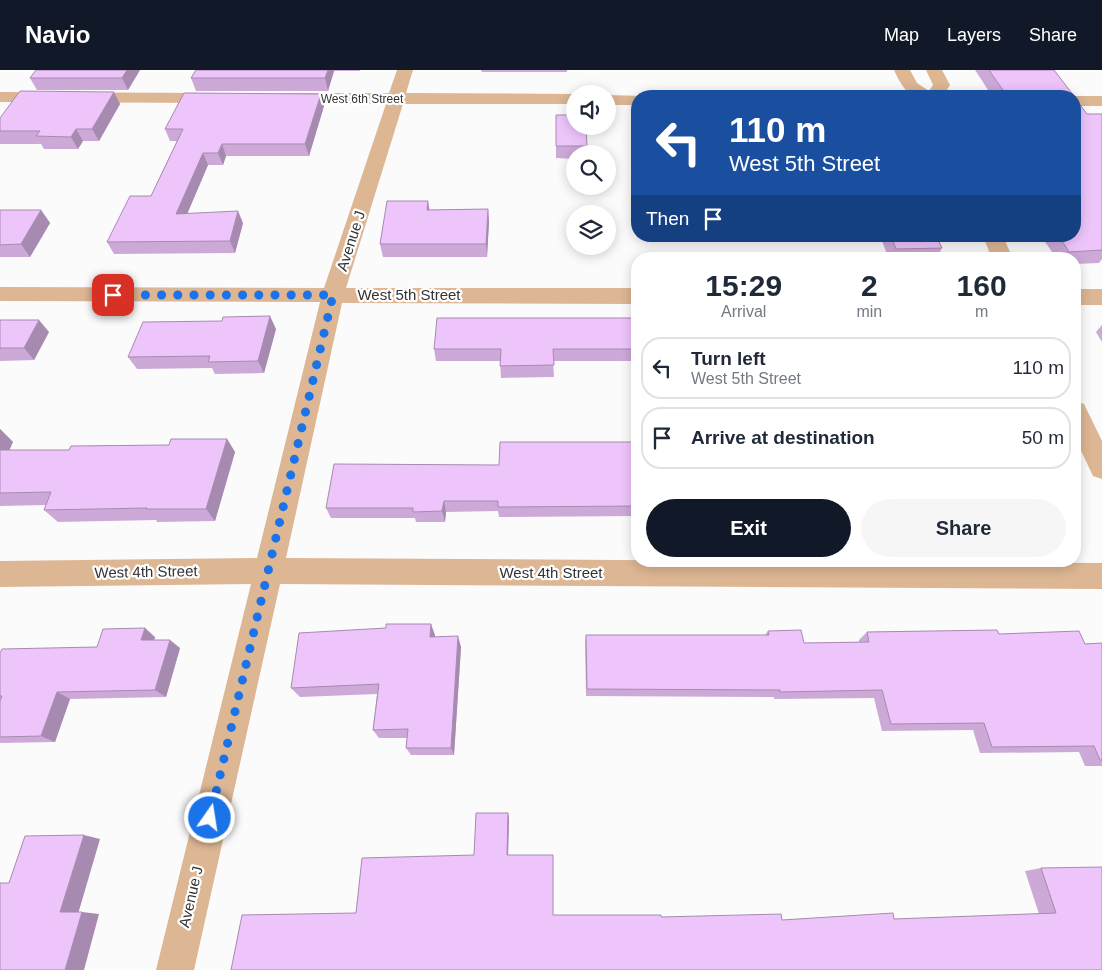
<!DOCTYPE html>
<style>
:root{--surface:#fff;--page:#f6f6f7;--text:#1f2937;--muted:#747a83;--line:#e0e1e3;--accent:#111827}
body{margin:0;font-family:Arial,sans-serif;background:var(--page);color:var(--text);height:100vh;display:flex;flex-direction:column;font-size:19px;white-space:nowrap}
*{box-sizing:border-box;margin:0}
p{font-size:16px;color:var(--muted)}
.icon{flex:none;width:28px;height:28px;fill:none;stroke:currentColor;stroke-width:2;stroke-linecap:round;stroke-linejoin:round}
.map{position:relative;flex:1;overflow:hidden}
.drawer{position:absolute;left:631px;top:182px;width:450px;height:315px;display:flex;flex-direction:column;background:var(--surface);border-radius:20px;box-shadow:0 2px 12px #0003}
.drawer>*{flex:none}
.banner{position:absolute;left:631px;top:20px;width:450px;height:152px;border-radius:20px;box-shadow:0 2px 12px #0003;background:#1a4fa0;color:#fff;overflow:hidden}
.buttons{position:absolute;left:566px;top:15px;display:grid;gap:10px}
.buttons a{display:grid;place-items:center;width:50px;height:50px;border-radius:50%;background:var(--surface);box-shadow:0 2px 12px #0003;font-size:25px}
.pin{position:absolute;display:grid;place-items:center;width:42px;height:42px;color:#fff;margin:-21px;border-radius:10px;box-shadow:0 2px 8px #0006}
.me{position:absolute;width:55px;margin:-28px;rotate:13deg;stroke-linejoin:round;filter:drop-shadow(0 0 4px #0008)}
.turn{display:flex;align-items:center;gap:18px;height:105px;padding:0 15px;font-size:22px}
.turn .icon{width:65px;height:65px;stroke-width:2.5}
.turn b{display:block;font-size:35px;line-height:42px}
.then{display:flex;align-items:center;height:48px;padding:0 15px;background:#0003;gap:10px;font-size:19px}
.eta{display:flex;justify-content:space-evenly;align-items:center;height:85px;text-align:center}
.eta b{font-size:30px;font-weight:700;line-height:35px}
.button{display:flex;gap:10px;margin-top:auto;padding:10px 15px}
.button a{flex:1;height:58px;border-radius:30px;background:var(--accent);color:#fff;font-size:20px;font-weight:700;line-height:58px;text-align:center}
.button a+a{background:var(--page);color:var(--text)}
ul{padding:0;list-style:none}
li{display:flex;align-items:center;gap:15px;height:62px;margin:0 10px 8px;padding:0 5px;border:2px solid var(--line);border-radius:20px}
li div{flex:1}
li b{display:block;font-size:19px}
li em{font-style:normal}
header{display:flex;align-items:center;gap:30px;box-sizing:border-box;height:70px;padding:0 25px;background:var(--accent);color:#fff}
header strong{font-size:24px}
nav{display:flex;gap:28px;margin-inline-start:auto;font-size:18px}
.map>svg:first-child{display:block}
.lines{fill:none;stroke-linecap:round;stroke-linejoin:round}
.minor{fill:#ddb693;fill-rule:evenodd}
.wall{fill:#cda9d8}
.shaded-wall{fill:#a78ab0}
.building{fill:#eec5fb;stroke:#a78ab0}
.route{stroke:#1a73e8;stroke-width:9;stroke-dasharray:0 16.2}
.labels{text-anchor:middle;stroke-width:4.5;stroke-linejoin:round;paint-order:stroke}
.far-street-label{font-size:12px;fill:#333;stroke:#fff}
.street-label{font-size:15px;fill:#333;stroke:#fff}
</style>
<header>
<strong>Navio</strong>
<nav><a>Map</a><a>Layers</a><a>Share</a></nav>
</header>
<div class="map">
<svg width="1102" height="900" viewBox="0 0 1102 900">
<rect width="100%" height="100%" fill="#fbfbfc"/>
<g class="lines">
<g class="minor">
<path d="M 397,0 L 413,0 L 406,23 L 575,24 L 575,34 L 403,34 L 346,218 L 638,218 L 638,234 L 342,233 L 286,488 L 1102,493 L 1102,519 L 280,514 L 194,900 L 156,900 L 251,514 L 0,517 L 0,491 L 257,488 L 320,232 L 0,231 L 0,217 L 324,218 L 386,34 L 284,33 L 278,32 L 275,28 L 278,24 L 284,23 L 389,23 Z"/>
<path d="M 894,0 L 910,0 L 917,13 L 929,21 L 933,15 L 926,0 L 942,0 L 950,15 L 943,26 C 912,26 908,30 894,0 Z"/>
<path d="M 0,22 L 219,23 L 225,24 L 228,28 L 225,32 L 219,33 L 0,32 Z"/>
<path d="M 608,25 L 644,26 L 638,26 L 638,35 L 608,35 Z"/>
<path d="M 1073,26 L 1102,26 L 1102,36 L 1075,36 L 1075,26 Z"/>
<path d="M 983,166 L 1003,166 L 1013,189 L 992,189 Z"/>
<rect x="1075" y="219" width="27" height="16"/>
<path d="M 1075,331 L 1084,334 L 1102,371 L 1102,409 L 1093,406 L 1075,368 Z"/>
</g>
</g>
<g class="wall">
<path d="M 140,0 L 128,20 L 37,20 L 30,8 Z"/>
<path d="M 196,0 L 360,0 L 360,1 L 334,1 L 328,21 L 196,21 L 191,8 Z"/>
<path d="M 481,0 L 567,0 L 567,2 L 482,2 Z"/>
<path d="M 975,0 L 1054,0 L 1074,26 L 992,26 Z"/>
<path d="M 114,22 L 120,34 L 99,71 L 83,71 L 78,79 L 44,79 L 41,74 L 0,74 L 0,48 Z"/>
<path d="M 321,24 L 324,36 L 309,86 L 226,86 L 223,95 L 208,95 L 187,144 L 243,153 L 235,183 L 114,184 L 107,172 L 151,126 L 177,71 L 170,71 L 165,59 Z"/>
<path d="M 1087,44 L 1102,44 L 1102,189 L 1099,193 L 1075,194 L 1075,189 L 1057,189 L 1041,166 L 1075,166 Z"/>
<path d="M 556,45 L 587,76 L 587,84 L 575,84 L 575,89 L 556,88 Z"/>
<path d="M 488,139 L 489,152 L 487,187 L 383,187 L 380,174 L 429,140 Z"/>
<path d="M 0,140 L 41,140 L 50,153 L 30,187 L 0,187 Z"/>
<path d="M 880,166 L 936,166 L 942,178 L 936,189 L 889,189 Z"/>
<path d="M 638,248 L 638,291 L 553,291 L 554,307 L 501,308 L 500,291 L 436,291 L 434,279 Z"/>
<path d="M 0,250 L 49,262 L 34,290 L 0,291 Z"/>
<path d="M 1102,255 L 1102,272 L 1096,262 Z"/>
<path d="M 276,259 L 264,303 L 215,304 L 212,298 L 137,299 L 128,287 Z"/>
<path d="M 0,359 L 13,372 L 9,380 L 69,380 L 169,375 L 227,369 L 235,382 L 215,451 L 157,452 L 156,450 L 58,452 L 44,440 L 46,435 L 0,436 Z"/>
<path d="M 638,372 L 638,446 L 499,447 L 498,441 L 446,442 L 445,452 L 416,452 L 415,448 L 331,448 L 326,438 L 499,395 Z"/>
<path d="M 768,561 L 804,573 L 859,572 L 859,570 L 867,562 L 999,564 L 1085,574 L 1102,573 L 1102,696 L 1085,696 L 1079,682 L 980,683 L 973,660 L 882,661 L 874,628 L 774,629 L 774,627 L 586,626 L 585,573 L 586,565 L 765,565 Z"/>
<path d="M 435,565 L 435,567 L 461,577 L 454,685 L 411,685 L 406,678 L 407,668 L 379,668 L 373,660 L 377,624 L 300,627 L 291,618 Z"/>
<path d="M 155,567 L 154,570 L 180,578 L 166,627 L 70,629 L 55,672 L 0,673 L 0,583 L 97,577 Z"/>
<path d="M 509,747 L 508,785 L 553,845 L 782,850 L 894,849 L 1039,844 L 1025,801 L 1041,798 L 1102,900 L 356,843 L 474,785 Z"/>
</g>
<g class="shaded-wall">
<path d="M 127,0 L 140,0 L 128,20 L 122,8 Z"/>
<path d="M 328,0 L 334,0 L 334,1 L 328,21 L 325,8 Z"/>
<path d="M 114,22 L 120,34 L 99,71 L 92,59 Z"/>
<path d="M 321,24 L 324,36 L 309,86 L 305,74 Z"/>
<path d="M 76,59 L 83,71 L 78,79 L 71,67 Z"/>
<path d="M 222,74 L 226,86 L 223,95 L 218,83 Z"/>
<path d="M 203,83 L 208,95 L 182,156 L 176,144 Z"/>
<path d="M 428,131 L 430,143 L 427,140 Z"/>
<path d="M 488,139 L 489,152 L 487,187 L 486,174 Z"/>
<path d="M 41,140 L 50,153 L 30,187 L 21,174 Z"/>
<path d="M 238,141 L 243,153 L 235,183 L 230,171 Z"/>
<path d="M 270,246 L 276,259 L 264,303 L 258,291 Z"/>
<path d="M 39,250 L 49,262 L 34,290 L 24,278 Z"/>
<path d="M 0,359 L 13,372 L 3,394 L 0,391 Z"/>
<path d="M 227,369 L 235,382 L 215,451 L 206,439 Z"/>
<path d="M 444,431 L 446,442 L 445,452 L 442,441 Z"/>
<path d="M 431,554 L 435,565 L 434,577 L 430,567 Z"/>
<path d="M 145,558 L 155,567 L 152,578 L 141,570 Z"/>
<path d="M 458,566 L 461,577 L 454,685 L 451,678 Z"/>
<path d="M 170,570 L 180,578 L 166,627 L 155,620 Z"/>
<path d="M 57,622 L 70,629 L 55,672 L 41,666 Z"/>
<path d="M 508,743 L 509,747 L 508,789 L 507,785 Z"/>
<path d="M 84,765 L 100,769 L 78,844 L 60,842 Z"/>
<path d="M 82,842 L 99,844 L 84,900 L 65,900 Z"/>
</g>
<g class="building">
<path d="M 36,0 L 127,0 L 122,8 L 30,8 Z"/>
<path d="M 196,0 L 328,0 L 325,8 L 191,8 Z"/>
<path d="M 989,0 L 1054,0 L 1074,26 L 1007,26 Z"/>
<path d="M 20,21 L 114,22 L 92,59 L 76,59 L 71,67 L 36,66 L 40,61 L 0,61 L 0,48 Z"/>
<path d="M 184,23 L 321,24 L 305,74 L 222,74 L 218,83 L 203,83 L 176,144 L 238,141 L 230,171 L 107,172 L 130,126 L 151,126 L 183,59 L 165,59 Z"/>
<path d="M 1075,28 L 1087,44 L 1102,44 L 1102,180 L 1069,182 L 1059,166 L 1075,166 Z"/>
<path d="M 556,45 L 575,45 L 575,56 L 586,56 L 587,76 L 556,76 Z"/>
<path d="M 387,131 L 428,131 L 427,140 L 488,139 L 486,174 L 380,174 Z"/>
<path d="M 0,140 L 41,140 L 21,174 L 0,175 Z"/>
<path d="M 891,166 L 936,166 L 942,178 L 896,179 Z"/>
<path d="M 270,246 L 258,291 L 208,292 L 210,286 L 128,287 L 143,252 L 222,251 L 223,247 Z"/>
<path d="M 437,248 L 638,248 L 638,279 L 553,279 L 554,295 L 500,296 L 501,279 L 434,279 Z"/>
<path d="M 0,250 L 39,250 L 24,278 L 0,278 Z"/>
<path d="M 171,369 L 227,369 L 206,439 L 146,439 L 147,438 L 44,440 L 51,422 L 0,423 L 0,380 L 69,380 L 71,376 L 169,375 Z"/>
<path d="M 500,372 L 638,372 L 638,436 L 498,437 L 498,431 L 444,431 L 442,441 L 413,442 L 413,438 L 326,438 L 334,394 L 499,395 Z"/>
<path d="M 386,554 L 431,554 L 430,567 L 458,566 L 451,678 L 406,678 L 408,659 L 373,660 L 379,614 L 291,618 L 299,563 L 386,558 Z"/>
<path d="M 145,558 L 141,570 L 170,570 L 155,620 L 57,622 L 41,666 L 0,667 L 0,631 L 2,626 L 0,626 L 0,583 L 2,579 L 97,577 L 103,559 Z"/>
<path d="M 801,560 L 804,573 L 869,572 L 867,562 L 997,560 L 999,564 L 1079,561 L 1085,574 L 1102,573 L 1102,690 L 1100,690 L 1094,676 L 992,677 L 984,653 L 891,654 L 882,620 L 780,622 L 780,620 L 587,619 L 586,565 L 769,565 L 768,561 Z"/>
<path d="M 476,743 L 508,743 L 507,785 L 553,785 L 553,845 L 661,845 L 661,847 L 781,844 L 782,850 L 893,843 L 894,849 L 1056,843 L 1041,798 L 1102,797 L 1102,900 L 231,900 L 242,845 L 356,843 L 362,788 L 474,785 Z"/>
<path d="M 84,765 L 60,842 L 82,842 L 65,900 L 0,900 L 0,813 L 9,813 L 25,766 Z"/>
</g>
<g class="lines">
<path class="route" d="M 113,225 L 333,225 L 210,748"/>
</g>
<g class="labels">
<g class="far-street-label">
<text x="362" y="33">West 6th Street</text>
</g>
<g class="street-label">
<text transform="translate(351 171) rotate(-72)" y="5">Avenue J</text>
<text x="409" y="230">West 5th Street</text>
<text transform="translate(146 502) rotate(-1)" y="5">West 4th Street</text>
<text x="551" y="508">West 4th Street</text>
<text transform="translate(191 827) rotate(-77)" y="5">Avenue J</text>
</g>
</g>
</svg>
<div class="buttons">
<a><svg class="icon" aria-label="sound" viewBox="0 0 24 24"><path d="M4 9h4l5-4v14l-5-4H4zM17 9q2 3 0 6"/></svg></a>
<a><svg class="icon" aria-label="search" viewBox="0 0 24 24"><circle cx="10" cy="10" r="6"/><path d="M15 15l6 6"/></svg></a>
<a><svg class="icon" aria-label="layers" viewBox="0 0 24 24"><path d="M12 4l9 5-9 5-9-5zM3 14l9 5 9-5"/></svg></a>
</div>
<div class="pin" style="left:113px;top:225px;background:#d93025"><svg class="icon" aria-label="arrive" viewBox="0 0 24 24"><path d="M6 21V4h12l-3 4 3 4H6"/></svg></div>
<svg class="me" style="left:210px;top:748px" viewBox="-20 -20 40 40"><circle r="17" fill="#1a73e8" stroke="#fff" stroke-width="3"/><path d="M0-11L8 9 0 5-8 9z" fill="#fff"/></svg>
<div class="banner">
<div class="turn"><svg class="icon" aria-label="left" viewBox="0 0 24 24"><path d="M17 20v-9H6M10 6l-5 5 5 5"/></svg><div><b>110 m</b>West 5th Street</div></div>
<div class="then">Then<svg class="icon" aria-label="arrive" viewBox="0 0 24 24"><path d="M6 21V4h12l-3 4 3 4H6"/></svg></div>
</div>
<section class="drawer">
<div class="eta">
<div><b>15:29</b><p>Arrival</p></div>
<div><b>2</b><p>min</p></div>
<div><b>160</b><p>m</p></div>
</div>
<ul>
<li><svg class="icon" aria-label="left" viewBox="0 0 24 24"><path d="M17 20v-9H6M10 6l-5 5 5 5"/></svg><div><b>Turn left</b><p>West 5th Street</p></div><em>110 m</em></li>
<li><svg class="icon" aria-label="arrive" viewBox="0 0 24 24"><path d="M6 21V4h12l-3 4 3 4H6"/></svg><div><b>Arrive at destination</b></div><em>50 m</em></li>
</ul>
<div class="button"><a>Exit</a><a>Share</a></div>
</section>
</div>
